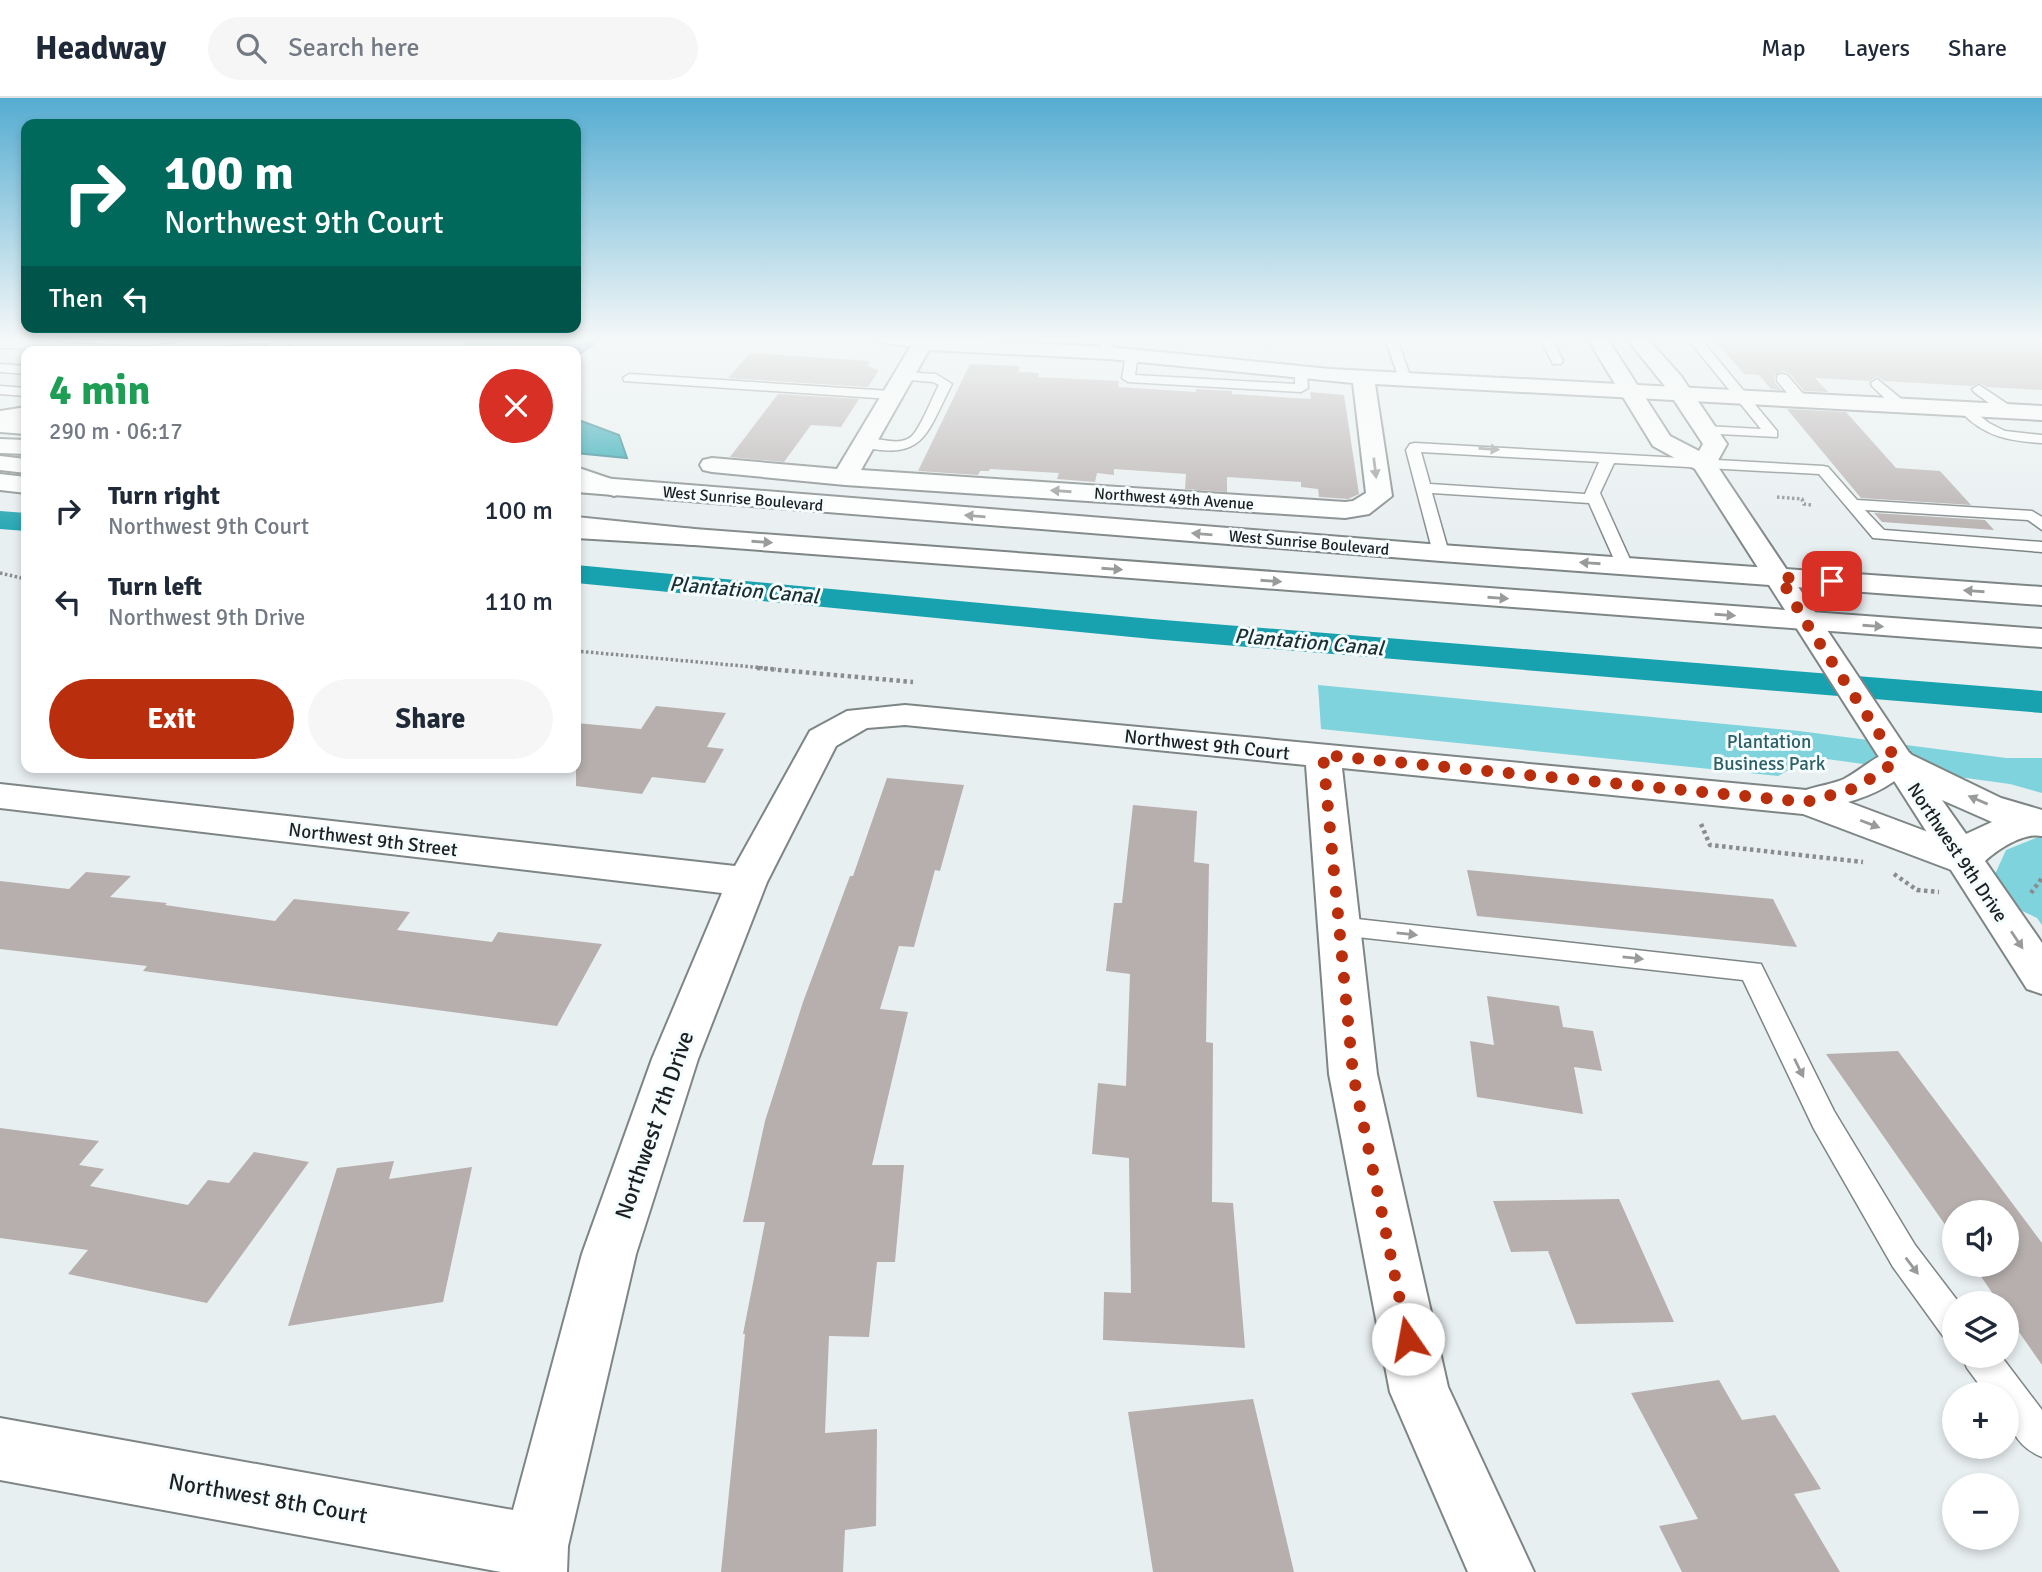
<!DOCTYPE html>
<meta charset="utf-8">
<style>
:root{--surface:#fff;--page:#f6f6f7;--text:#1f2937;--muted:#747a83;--line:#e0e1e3;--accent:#b92e0c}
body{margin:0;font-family:Signika,sans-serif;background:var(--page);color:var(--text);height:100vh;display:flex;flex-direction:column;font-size:26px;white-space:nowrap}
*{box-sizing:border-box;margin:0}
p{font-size:23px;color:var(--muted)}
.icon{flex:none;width:38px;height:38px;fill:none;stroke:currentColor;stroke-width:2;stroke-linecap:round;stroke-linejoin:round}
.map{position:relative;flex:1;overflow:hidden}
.sheet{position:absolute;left:21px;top:248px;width:560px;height:427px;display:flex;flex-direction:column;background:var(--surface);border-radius:14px;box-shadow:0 4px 10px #0003}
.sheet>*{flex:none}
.banner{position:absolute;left:21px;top:21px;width:560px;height:214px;border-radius:14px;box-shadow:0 4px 10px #0003;background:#00695c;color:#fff;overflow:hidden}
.controls{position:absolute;left:1942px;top:1102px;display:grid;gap:14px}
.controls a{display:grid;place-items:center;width:77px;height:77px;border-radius:50%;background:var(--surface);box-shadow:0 4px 10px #0003;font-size:35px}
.pin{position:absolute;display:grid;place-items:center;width:60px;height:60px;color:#fff;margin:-30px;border-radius:14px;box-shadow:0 4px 10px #0006}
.me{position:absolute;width:77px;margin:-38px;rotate:348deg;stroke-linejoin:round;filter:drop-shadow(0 0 5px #0008)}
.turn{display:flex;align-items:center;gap:24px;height:147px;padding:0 28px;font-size:32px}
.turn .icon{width:91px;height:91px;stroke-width:2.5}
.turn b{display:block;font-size:49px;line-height:60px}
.then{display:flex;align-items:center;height:66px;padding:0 28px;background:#0003;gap:14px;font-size:26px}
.round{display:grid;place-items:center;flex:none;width:74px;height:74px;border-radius:37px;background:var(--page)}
.summary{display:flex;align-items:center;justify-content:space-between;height:119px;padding:0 28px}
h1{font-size:42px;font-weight:700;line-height:52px;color:#1e9e55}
.action{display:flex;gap:14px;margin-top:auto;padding:14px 28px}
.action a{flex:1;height:80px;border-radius:42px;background:var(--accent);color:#fff;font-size:28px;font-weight:700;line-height:80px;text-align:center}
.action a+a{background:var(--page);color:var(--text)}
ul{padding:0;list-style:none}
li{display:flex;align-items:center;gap:21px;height:91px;padding:0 28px}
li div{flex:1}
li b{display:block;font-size:26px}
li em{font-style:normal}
header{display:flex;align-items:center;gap:42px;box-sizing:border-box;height:98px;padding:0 35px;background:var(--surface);border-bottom:2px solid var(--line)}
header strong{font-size:33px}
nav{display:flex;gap:38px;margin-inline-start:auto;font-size:24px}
.search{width:490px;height:63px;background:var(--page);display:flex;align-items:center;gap:18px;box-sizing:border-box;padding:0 24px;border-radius:38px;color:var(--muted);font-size:26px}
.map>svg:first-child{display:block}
.green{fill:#7fd3dc}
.water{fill:#18a1ae;stroke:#1a7a83;stroke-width:2}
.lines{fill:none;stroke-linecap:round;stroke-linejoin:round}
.canal{fill:#18a1ae;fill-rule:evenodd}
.building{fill:#b6afae}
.lane-casing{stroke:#7e8585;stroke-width:3}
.street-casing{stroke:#7e8585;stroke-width:4}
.secondary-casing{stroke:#7e8585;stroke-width:4}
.primary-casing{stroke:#7e8585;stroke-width:4}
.highway-casing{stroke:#7e8585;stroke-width:4}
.path-far1{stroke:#888e8e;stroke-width:3.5;stroke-dasharray:2.5 2.5;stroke-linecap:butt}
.path{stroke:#888e8e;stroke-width:4.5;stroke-dasharray:3.5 3.5;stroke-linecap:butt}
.lane{fill:#fff;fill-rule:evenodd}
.street{fill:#fff;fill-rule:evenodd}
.secondary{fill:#fff;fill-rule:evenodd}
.primary{fill:#fff;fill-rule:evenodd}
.highway{fill:#fff;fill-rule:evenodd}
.oneway{fill:#999b9b}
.route{stroke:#b92e0c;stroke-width:12;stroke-dasharray:0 21.6}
.labels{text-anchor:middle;stroke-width:6;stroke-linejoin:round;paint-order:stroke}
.far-street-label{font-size:16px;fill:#1d2020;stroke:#f5fcfd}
.park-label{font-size:19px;fill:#2d6065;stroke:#f5fcfd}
.street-label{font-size:19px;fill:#1d2020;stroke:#f5fcfd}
.water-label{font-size:21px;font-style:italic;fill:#1b3032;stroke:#f5fcfd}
.near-street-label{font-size:23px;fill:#1d2020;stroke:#f5fcfd}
</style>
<header>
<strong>Headway</strong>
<div class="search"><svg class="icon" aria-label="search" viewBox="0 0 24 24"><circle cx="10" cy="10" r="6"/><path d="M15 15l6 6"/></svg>Search here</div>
<nav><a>Map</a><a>Layers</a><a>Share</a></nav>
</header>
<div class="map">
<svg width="2042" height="1474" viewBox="0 0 2042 1474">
<rect width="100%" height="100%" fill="#e8eff0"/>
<g class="green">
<path d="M 1318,587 L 1799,633 L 2006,660 L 2042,660 L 2042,695 L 2010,686 L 1812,659 L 1778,678 L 1321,631 Z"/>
<path d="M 2038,739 L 2042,739 L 2042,827 L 2037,820 L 1986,796 L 2006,752 Z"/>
</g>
<g class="water">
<path d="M 473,240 L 602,240 L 576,259 L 576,254 L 459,254 Z"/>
<path d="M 576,321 L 619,337 L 627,360 L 576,355 Z"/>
</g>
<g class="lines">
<g class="canal">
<path d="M 0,413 L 26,415 L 26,433 L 0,431 Z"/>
<path d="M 576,467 L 1152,521 L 2042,593 L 2042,615 L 1152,541 L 576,485 Z"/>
</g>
</g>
<g class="building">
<path d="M 1713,240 L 2042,240 L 2042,292 L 1987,289 L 1980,285 L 1972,288 L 1884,283 L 1877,278 L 1870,283 L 1815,280 L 1828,294 L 1804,293 L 1789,275 L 1783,273 L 1774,277 L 1775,285 L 1781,292 L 1771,291 L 1759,277 L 1744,276 Z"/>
<path d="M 750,255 L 870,263 L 867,268 L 879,272 L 868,289 L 728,280 Z"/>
<path d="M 970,266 L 1018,268 L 1020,270 L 1018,274 L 1039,275 L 1038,279 L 1119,283 L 1118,289 L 1196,294 L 1196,291 L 1232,293 L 1232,296 L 1311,301 L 1310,294 L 1344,297 L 1359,396 L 1348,401 L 1319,399 L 1318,391 L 1301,389 L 1301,384 L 1227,379 L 1227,394 L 1185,391 L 1186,376 L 1114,371 L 1114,377 L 1097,375 L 1095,384 L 1057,381 L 1059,375 L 990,371 L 989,373 L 980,373 L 978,377 L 918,373 Z"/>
<path d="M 778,296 L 859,301 L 841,329 L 811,327 L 784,364 L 730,359 Z"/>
<path d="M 1787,311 L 1846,314 L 1896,370 L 1940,373 L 1971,407 L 1861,400 Z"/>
<path d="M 1874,415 L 1985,422 L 1994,432 L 1882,424 Z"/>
<path d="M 656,608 L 726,615 L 707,649 L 724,651 L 705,685 L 652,679 L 642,696 L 576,688 L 576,625 L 641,631 Z"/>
<path d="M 887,680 L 964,687 L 940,773 L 935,772 L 914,849 L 899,848 L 880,911 L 908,914 L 872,1067 L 904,1067 L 895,1164 L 877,1164 L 869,1239 L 829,1238 L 825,1335 L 877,1331 L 876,1428 L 845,1432 L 843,1474 L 721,1474 L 745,1236 L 743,1236 L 765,1124 L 743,1124 L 765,1023 L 803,904 L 850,778 L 853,778 Z"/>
<path d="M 1133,707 L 1197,713 L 1194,764 L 1209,766 L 1206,944 L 1213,945 L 1212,1104 L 1233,1105 L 1245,1250 L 1103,1242 L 1104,1194 L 1131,1195 L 1129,1060 L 1092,1056 L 1098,985 L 1126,988 L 1130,876 L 1106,873 L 1114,805 L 1122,805 Z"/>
<path d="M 1467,772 L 1773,801 L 1797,849 L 1477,818 Z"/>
<path d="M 86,774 L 131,778 L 110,799 L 167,805 L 165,807 L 275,823 L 294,801 L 410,814 L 397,832 L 492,844 L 498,834 L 602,846 L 557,928 L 143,873 L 147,868 L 0,851 L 0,783 L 69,791 Z"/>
<path d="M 1487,898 L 1559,908 L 1563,929 L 1593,933 L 1602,973 L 1574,969 L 1583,1016 L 1477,999 L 1470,943 L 1494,947 Z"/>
<path d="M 1898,953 L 2042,1145 L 2042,1267 L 2007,1217 L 2007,1206 L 2000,1206 L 1973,1167 L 2007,1167 L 2007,1115 L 1955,1115 L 1955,1141 L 1826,956 Z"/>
<path d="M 0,1030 L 99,1043 L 79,1067 L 104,1071 L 90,1088 L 188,1107 L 208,1082 L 229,1085 L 254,1054 L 309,1064 L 207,1205 L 68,1176 L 88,1152 L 0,1140 Z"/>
<path d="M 394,1063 L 389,1081 L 472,1069 L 443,1204 L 288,1228 L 337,1070 Z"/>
<path d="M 1619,1101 L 1674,1224 L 1576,1226 L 1548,1153 L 1511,1154 L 1493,1103 Z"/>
<path d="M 1719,1282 L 1742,1322 L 1775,1317 L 1821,1391 L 1794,1396 L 1840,1474 L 1682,1474 L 1659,1428 L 1698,1421 L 1631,1295 Z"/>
<path d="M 1253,1301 L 1294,1474 L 1153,1474 L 1128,1314 Z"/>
</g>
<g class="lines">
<defs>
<g id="lane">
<path d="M 214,240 L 289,240 L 283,244 L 221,247 L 166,254 L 0,250 L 0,242 L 144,249 Z"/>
<path d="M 870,240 L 906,240 L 928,246 L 922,250 L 876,244 Z"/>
<path d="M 1098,240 L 1110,240 L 1115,255 L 1113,258 L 1105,258 Z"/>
<path d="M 1385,240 L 1397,240 L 1411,281 L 1410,284 L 1405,285 L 1399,281 Z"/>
<path d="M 1540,240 L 1552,240 L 1563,263 L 1561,266 L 1553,266 Z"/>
<path d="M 1687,240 L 1700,240 L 1777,333 L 1777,339 L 1700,335 L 1700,329 L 1705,328 L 1761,331 Z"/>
<path d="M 1132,253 L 1138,257 L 1135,277 L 1295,286 L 1295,274 L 1301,270 L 1307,274 L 1308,290 L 1301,294 L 1128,284 L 1122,280 L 1126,257 Z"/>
<path d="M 0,266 L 26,268 L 26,276 L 0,274 Z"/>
<path d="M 902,274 L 936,276 L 952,286 C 926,336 925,364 859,348 L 857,345 C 871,333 896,352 912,338 C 921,329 932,300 939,287 L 933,284 L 897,281 L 897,275 Z"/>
<path d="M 629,276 L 891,293 L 898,297 L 891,301 L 624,283 L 623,280 Z"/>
<path d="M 1782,276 L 1787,277 L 1805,298 L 1805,304 L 1795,304 L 1777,283 L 1777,277 Z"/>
<path d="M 1877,281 L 1905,304 L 1905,310 L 1895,310 L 1872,288 L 1871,285 Z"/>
<path d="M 1979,287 L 2015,311 L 2015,317 L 2005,317 L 1974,294 L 1972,291 Z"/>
<path d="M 0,288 L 26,290 L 26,298 L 0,296 Z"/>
<path d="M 1966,307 L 1989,325 L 2005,333 L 2042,337 L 2042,345 C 2009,343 1985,339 1961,314 L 1961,308 Z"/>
<path d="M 1415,345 L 1823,368 L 1828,369 L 1857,402 L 2032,413 L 2042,419 L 2042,432 L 2028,422 L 1865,412 L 1884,432 L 2042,444 L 2042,454 L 1873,440 L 1819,376 L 1614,365 L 1600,395 L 1633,468 L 1631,472 L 1619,472 L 1617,468 L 1589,405 L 1432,395 L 1449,455 L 1441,460 L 1433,455 L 1406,352 L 1410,346 ZM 1421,354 L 1599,364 L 1585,396 L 1430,386 Z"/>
<path d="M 1339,819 L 1761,866 L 1834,1013 L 1915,1147 L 1960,1206 L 1955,1206 L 1955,1243 L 1943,1238 L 1893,1169 L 1814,1031 L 1743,882 L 1339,837 L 1330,834 L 1327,828 L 1330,822 Z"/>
<path d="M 1962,1258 L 2001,1258 L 2042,1312 L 2042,1359 C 2013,1347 2007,1325 2007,1297 L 1987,1297 L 1967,1270 Z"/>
</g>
<g id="street">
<path d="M 920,240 L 1109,249 L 1330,271 L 2042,308 L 2042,322 L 1375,286 L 1392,398 L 1369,416 L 1345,420 L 845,387 L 712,374 L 703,372 L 700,367 L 703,362 L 712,360 L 837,371 L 912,246 ZM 929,252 L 1109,261 L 1353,285 L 1366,395 L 1353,403 L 1345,404 L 861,372 Z"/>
<path d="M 905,607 L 1806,692 C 1818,688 1833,686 1844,681 C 1867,669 1882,648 1910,655 L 1915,663 C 1901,684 1871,698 1848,704 L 1976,752 L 1982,762 L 1976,772 L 1962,776 L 1803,716 L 1342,670 L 1377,976 L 1448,1289 L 1534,1474 L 1468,1474 L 1390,1294 L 1329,976 L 1306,667 L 905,627 L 867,630 L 836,648 L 767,784 L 698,961 L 636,1156 L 568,1448 L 567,1474 L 501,1474 L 0,1382 L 0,1320 L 513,1412 L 582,1156 L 652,961 L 722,795 L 0,710 L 0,686 L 735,768 L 810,633 L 847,613 Z"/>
</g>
<path id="secondary" d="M 1587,240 L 1607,240 L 1670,338 L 1699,353 L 1703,346 L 1664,287 L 1626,240 L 1647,240 L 1681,278 L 1727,346 L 1716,366 L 1910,656 L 2001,700 L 2042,712 L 2042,738 C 2024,734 1998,751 1985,763 L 2042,845 L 2042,896 L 2027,891 L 1695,371 L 1653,348 ZM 1942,702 L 1992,724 L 1966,736 Z"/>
<g id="primary">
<path d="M 0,320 L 26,322 L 26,336 L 0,334 Z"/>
<path d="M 0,358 L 26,361 L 26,375 L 0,372 Z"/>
<path d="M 576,378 L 1441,447 L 2042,489 L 2042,507 L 1441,463 L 576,394 Z"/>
<path d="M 576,419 L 694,431 L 2042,531 L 2042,549 L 694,447 L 576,435 Z"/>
</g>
<g id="highway">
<path d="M 211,240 L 235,240 L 217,254 L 193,254 Z"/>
<path d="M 272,240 L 293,240 L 283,254 L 262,254 Z"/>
<path d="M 26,309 L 26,323 L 0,327 L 0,313 Z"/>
<path d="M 0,341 L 26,342 L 26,356 L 0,355 Z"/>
<path d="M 576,369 L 623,385 L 627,390 L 623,395 L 614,398 L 576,385 Z"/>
<path d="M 0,376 L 26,379 L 26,395 L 0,392 Z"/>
<path d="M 576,424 L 694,431 L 704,433 L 708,439 L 704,445 L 694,447 L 576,440 Z"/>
</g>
</defs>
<use href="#lane" class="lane-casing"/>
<use href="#street" class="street-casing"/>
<use href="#secondary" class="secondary-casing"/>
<use href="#primary" class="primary-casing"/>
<use href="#highway" class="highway-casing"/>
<g class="path-far1">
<path d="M 1777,399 L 1802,401 L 1804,406 L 1811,407"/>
<path d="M 0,475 L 26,481"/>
<path d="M 576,553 L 776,571"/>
</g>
<g class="path">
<path d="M 757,570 L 913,584"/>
<path d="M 1701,726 L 1710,747 L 1863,764"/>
<path d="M 1894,776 L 1917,792 L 1939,794"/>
<path d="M 2031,795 L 2042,780"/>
</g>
<use href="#lane" class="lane"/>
<use href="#street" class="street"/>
<use href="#secondary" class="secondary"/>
<use href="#primary" class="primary"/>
<use href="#highway" class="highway"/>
</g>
<defs><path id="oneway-solid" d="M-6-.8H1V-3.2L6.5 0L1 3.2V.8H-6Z" transform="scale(1.75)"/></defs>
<g class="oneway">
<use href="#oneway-solid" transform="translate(1489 351) rotate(4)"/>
<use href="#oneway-solid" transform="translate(1375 370) rotate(83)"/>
<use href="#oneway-solid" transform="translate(1061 393) rotate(-176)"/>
<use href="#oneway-solid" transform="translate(975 418) rotate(-175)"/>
<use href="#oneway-solid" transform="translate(1202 436) rotate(-175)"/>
<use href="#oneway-solid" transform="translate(762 444) rotate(4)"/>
<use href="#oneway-solid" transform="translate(1590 465) rotate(-176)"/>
<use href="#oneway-solid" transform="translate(1112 471) rotate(4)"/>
<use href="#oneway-solid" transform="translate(1271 483) rotate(4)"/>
<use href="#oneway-solid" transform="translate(1974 493) rotate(-176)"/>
<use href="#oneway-solid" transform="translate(1498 500) rotate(4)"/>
<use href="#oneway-solid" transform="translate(1725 517) rotate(4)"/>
<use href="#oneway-solid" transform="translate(1873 528) rotate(4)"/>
<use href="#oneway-solid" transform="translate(1978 702) rotate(-157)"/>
<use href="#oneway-solid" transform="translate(1870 726) rotate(21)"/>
<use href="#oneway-solid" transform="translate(1407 836) rotate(6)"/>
<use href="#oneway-solid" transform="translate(2017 842) rotate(56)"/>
<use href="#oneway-solid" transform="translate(1633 860) rotate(6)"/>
<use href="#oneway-solid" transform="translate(1799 970) rotate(64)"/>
<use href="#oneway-solid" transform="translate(1912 1168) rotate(53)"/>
</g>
<linearGradient id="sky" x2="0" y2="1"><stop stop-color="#55acd1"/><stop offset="0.54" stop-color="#f5f8f8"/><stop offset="1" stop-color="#f5f8f8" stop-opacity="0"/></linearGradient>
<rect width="2042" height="447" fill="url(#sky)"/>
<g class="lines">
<path class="route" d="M 1408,1241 L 1353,976 L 1323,657 L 1806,704 L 1856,690 L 1897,663 L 1805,523 L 1780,479 L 1832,483"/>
</g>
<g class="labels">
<g class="far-street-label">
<text transform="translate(743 400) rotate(5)" y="6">West Sunrise Boulevard</text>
<text transform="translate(1174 400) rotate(4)" y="6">Northwest 49th Avenue</text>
<text transform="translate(1309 444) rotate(5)" y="6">West Sunrise Boulevard</text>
</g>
<g class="park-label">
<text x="1769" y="650">Plantation<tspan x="1769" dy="22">Business Park</tspan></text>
</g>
<g class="street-label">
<text transform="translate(1207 646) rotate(6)" y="7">Northwest 9th Court</text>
<text transform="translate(373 741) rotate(7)" y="7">Northwest 9th Street</text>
<text transform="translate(1958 754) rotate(56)" y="7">Northwest 9th Drive</text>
</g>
<g class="water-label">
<text transform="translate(744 492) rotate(5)" y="7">Plantation Canal</text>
<text transform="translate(1309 544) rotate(5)" y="7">Plantation Canal</text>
</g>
<g class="near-street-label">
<text transform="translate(654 1027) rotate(-71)" y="8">Northwest 7th Drive</text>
<text transform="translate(268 1400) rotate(10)" y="8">Northwest 8th Court</text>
</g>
</g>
</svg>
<div class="controls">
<a><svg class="icon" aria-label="sound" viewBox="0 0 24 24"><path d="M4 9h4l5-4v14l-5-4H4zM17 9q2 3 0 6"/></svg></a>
<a><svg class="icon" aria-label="layers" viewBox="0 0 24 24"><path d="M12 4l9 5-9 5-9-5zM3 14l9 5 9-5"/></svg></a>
<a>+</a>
<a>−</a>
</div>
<div class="pin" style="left:1832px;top:483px;background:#d93025"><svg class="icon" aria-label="arrive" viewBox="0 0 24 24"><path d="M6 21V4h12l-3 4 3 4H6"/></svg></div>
<svg class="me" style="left:1408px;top:1241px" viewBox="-20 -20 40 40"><circle r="19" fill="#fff"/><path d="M0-13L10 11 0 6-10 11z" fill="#b92e0c"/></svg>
<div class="banner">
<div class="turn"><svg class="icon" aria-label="right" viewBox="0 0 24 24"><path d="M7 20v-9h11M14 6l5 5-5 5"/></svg><div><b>100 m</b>Northwest 9th Court</div></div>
<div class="then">Then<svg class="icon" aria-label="left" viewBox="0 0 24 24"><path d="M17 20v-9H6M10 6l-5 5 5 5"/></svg></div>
</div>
<section class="sheet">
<div class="summary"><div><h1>4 min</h1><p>290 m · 06:17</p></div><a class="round" style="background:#d93025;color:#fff"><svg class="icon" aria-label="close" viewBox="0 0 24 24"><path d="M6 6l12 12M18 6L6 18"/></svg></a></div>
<ul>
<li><svg class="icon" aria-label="right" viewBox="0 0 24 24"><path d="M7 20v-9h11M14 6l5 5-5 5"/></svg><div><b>Turn right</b><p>Northwest 9th Court</p></div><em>100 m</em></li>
<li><svg class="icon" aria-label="left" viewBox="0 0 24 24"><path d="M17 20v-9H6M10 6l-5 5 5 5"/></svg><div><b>Turn left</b><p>Northwest 9th Drive</p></div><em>110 m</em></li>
</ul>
<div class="action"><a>Exit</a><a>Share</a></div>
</section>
</div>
